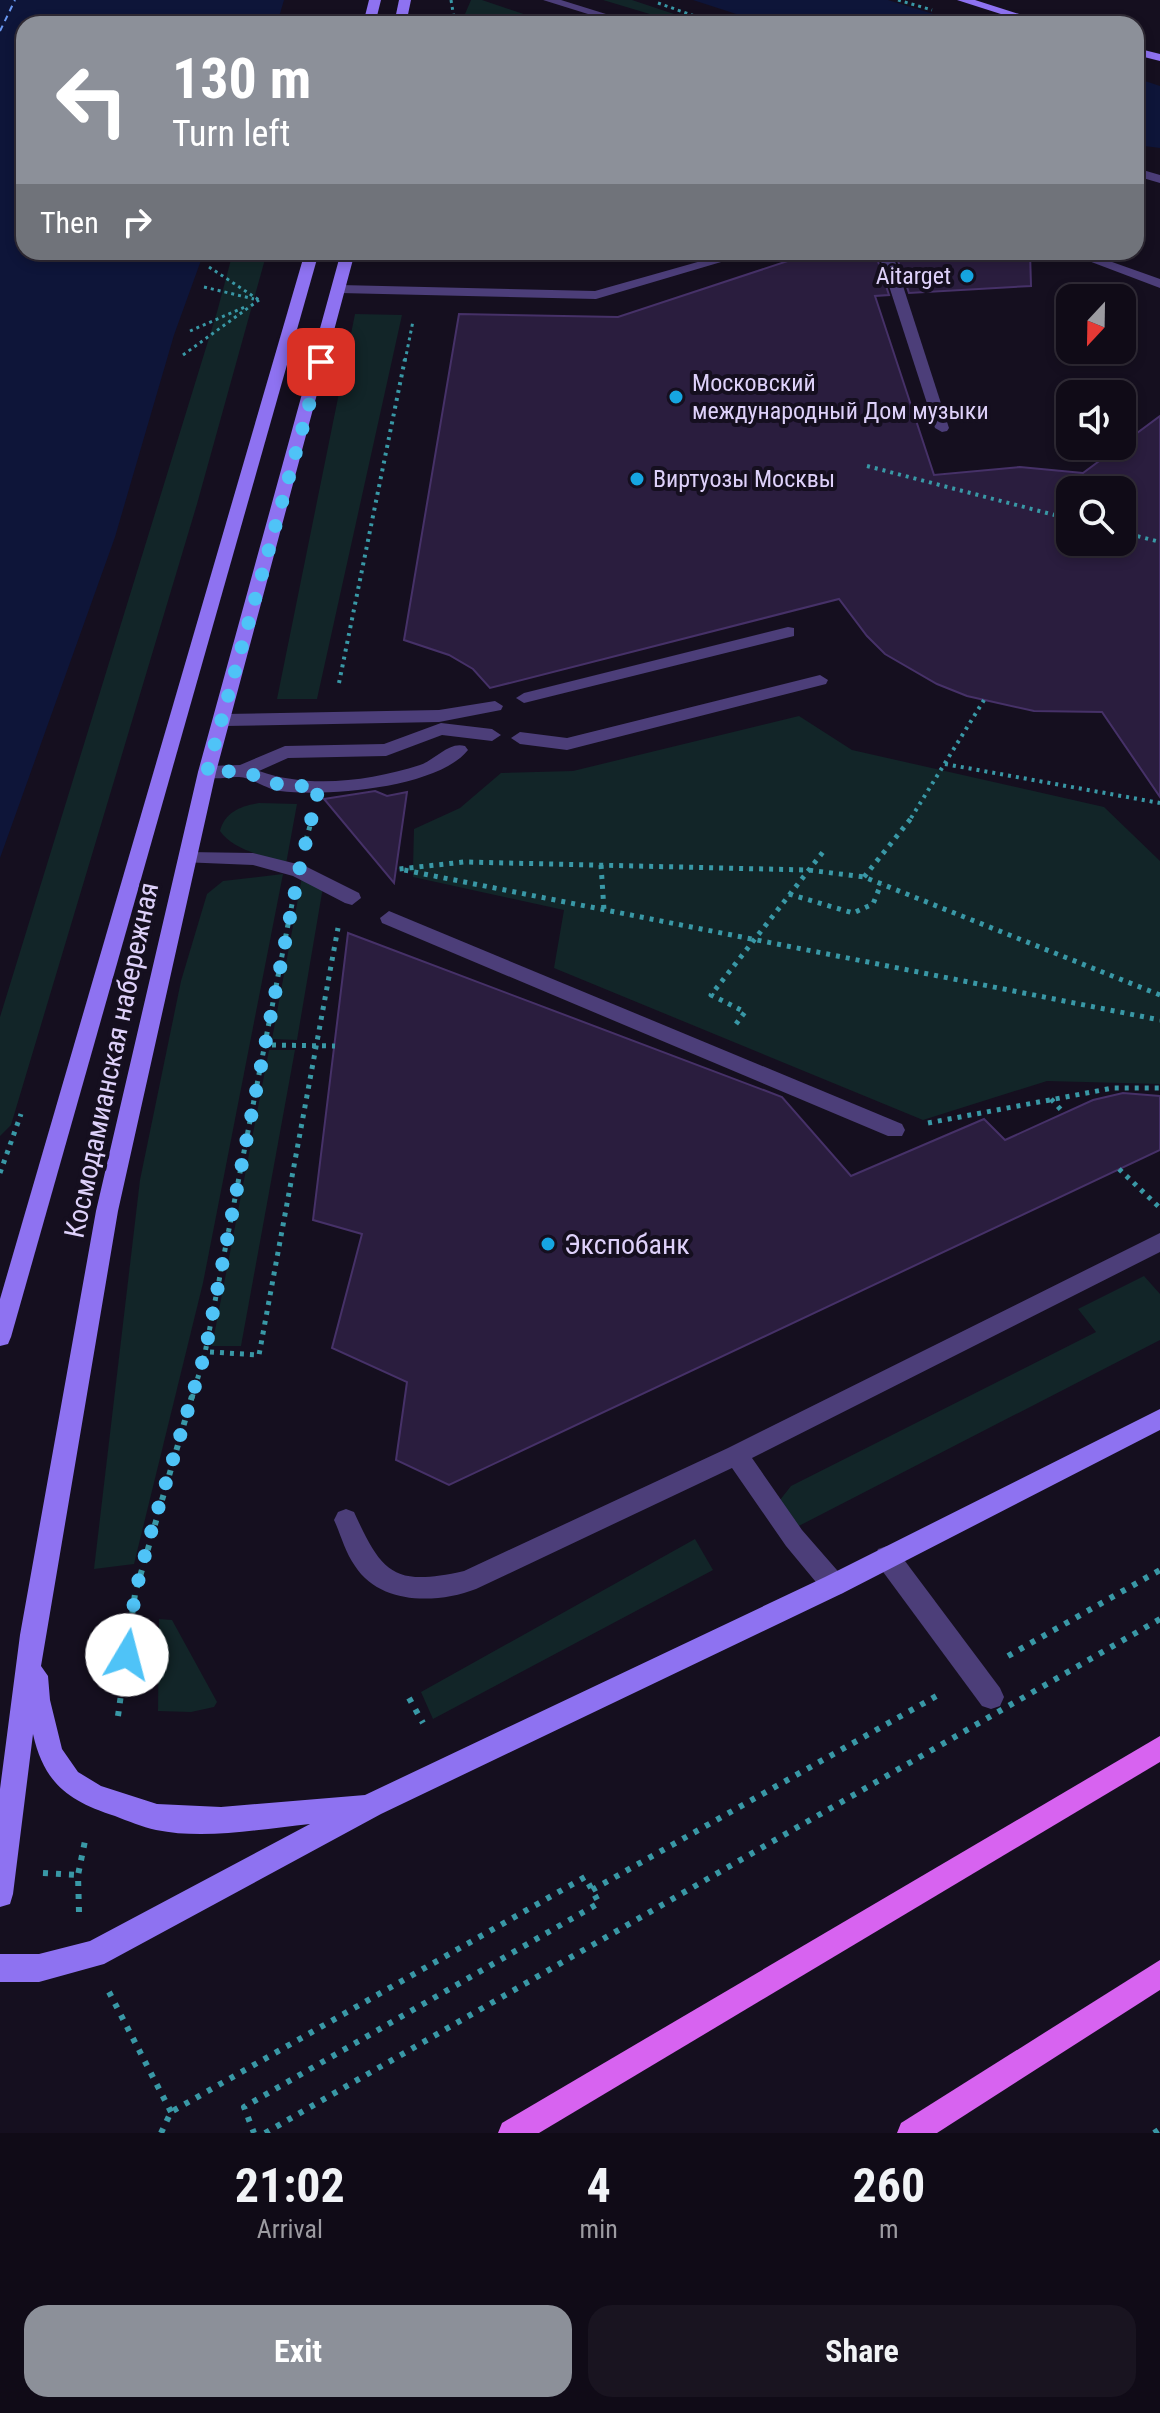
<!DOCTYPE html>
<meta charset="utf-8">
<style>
:root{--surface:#100b17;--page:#191420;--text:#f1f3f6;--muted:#9c9ba1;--line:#302b36;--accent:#8c9099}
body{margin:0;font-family:"Roboto Condensed",sans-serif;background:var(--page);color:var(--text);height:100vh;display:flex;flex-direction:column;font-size:30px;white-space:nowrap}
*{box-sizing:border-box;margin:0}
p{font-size:26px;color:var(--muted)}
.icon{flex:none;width:44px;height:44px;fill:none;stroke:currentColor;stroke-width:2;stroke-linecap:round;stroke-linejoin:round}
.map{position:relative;height:2133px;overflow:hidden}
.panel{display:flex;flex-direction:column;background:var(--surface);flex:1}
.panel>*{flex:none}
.top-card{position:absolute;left:16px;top:16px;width:1128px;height:244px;border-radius:24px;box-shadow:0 4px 12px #0003,0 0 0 2px var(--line);background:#8c9099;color:#fff;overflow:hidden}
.needle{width:52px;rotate:202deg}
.tools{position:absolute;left:1056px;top:284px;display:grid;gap:16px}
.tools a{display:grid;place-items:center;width:80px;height:80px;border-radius:16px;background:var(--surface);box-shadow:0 4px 12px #0003,0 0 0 2px var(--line);font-size:40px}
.pin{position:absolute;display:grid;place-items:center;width:68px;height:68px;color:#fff;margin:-34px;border-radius:16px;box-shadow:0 4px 12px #0006}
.me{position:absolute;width:88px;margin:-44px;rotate:8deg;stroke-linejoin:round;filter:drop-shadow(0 0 6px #0008)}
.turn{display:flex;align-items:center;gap:28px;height:168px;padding:0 24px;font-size:36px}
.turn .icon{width:104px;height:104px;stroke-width:2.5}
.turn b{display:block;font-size:56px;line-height:68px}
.then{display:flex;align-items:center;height:76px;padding:0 24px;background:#0003;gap:16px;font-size:30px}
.eta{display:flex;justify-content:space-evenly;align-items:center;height:136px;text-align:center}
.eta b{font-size:48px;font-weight:700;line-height:56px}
.cta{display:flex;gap:16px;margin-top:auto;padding:16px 24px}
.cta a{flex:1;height:92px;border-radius:24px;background:var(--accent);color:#fff;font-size:32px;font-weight:700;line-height:92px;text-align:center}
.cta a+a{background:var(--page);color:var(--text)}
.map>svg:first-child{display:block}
.green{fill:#122528}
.water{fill:#0e1539}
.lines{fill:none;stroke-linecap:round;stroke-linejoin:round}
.ferry{stroke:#6997f0;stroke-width:2;stroke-dasharray:6 5;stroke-linecap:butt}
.building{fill:#2a1d3e;stroke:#463168;stroke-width:2;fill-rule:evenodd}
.path-far3{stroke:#3998a6;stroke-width:3;stroke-dasharray:3 4;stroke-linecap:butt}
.path-far2{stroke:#3998a6;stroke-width:4;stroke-dasharray:3 5;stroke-linecap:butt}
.path-far1{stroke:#3998a6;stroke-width:5;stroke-dasharray:4 6;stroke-linecap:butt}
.path{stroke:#3998a6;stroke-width:6;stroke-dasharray:5 8;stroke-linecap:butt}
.lane{fill:#4c3e79;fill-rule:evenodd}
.secondary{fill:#8e72f1;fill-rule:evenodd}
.primary{fill:#d763f0;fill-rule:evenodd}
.path-bridge{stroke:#3998a6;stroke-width:6;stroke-dasharray:5 8;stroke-linecap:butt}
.route{stroke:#4fc3f7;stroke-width:14;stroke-dasharray:0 25.2}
.poi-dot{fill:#16a5e1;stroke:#150f1f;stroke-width:3}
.labels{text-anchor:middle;stroke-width:8;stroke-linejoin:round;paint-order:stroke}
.far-poi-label{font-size:24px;fill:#ded1fa;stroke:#150f1f;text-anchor:start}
.street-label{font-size:28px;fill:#ded1fa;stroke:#150f1f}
.poi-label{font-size:28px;fill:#ded1fa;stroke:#150f1f;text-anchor:start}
</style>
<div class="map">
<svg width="1160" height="2133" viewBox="0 0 1160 2133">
<rect width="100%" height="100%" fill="#150f1f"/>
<g class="green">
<path d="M 471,0 L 482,0 L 553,24 L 479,24 L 482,15 L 465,14 Z"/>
<path d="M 603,0 L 632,0 L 704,24 L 683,24 Z"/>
<path d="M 233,252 L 267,252 L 197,504 L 11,1125 L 0,1136 L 0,1017 L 217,312 Z"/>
<path d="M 355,314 L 402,315 L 317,699 L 277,699 Z"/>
<path d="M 799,716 L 852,750 L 1104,807 L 1160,861 L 1160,1084 L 1047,1081 L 923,1120 L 554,968 L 564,910 L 413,877 L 413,872 L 396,868 L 413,867 L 414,829 L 460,808 L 501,773 L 573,771 Z"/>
<path d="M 259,803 L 297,804 L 286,864 C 265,856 233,850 220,831 C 225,812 241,806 259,803 Z"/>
<path d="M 283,874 L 203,1283 L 134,1564 L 94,1569 L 140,1180 L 181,981 L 207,894 L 223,881 Z"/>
<path d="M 302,877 L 323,887 L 297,1040 L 272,1039 Z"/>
<path d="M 269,1050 L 295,1050 L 241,1346 L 212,1346 Z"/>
<path d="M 1144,1276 L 1160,1294 L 1160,1340 L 791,1530 L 780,1500 L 791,1486 L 1096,1332 L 1078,1309 Z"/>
<path d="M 695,1539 L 713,1570 L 433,1719 L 421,1692 Z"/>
<path d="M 159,1619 L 172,1620 L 217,1702 L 214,1707 L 191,1712 L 158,1711 Z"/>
</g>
<g class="water">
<path d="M 0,0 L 284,0 L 277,24 L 24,24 L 24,252 L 204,252 L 174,335 L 115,537 L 0,858 Z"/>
<path d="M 693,0 L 888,0 L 966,24 L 767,24 Z"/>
<path d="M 1136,78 L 1160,86 L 1160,148 L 1136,145 Z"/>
</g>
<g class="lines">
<path class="ferry" d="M 0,31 L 15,0"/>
</g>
<g class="building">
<path d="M 815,252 L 875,252 L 889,295 L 875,296 L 934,475 L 1020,467 L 1083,473 L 1160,416 L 1160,797 L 1102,712 L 1034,711 L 967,696 L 937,684 L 885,654 L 867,636 L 839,599 L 490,688 L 473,669 L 449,655 L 404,640 L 459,314 L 618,317 ZM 1070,490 L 1122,490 L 1122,542 L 1070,542 Z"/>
<path d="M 895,252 L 1030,252 L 1031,286 L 909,293 Z"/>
<path d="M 375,791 L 387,796 L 407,792 L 394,883 L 324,799 Z"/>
<path d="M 348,933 L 782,1097 L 851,1176 L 984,1119 L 1005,1140 L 1093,1100 L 1123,1093 L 1160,1096 L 1160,1150 L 449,1485 L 396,1460 L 407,1382 L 332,1348 L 362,1234 L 313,1220 Z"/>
</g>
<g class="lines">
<g class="path-far3">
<path d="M 451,0 L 455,24"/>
<path d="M 898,0 L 932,10"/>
<path d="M 658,3 L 717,24"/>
<path d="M 209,267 L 259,300"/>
<path d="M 204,287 L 254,299"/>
<path d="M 190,331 L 247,306"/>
<path d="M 183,355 L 259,300"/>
<path d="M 405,361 L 413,321"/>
</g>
<g class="path-far2">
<path d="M 867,466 L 1070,519"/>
<path d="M 1122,532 L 1160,542"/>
<path d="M 339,683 L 405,359"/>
<path d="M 945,764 L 1160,803"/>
<path d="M 911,818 L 984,700"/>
</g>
<g class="path-far1">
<path d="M 306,840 L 312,819"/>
<path d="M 601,865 L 604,910"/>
<path d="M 864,877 L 913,816"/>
<path d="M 789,894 L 853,913 L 873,904 L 881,884"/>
<path d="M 1160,995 L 864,877 L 808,870 L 464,862 L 399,869 L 1160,1020"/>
<path d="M 736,1024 L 745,1012 L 711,995 L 823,852"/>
<path d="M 272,1045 L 335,1046"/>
<path d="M 1051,1099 L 1064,1113"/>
<path d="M 928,1123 L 1113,1088 L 1160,1088"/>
<path d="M 1119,1169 L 1159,1207"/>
<path d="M 0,1173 L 21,1114"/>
<path d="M 210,1352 L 259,1355 L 338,928"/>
<path d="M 192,1398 L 205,1353 L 292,904"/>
</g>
<g class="path">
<path d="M 1008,1656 L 1160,1570"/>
<path d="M 409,1698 L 423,1723"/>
<path d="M 118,1716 L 135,1594 L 192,1396"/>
<path d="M 43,1873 L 78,1875"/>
<path d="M 592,1890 L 940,1694"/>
<path d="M 79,1912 L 78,1875 L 86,1836"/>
<path d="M 109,1992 L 171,2112"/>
<path d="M 161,2133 L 171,2112 L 585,1877 L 599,1903 L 244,2107 L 254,2133"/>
<path d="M 1154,2133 L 1160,2129"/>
</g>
<g class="lane">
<path d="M 543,0 L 561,0 L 638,24 L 620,24 Z"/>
<path d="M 1136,168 L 1160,175 L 1160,183 L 1136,176 Z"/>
<path d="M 733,252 L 755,252 L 596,299 L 340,293 L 333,289 L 340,285 L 595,291 Z"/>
<path d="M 878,252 L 892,252 L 949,428 L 947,431 L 942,432 L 935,428 Z"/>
<path d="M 1065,252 L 1084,252 L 1160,279 L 1160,288 Z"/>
<path d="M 788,627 L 794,628 L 794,636 L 524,703 L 516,698 L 524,693 Z"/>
<path d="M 820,675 L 828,680 L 826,684 L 567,750 L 520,744 L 511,738 L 520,732 L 567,738 Z"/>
<path d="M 495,701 L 503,706 L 501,710 L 439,722 L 224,726 L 215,720 L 224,714 L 439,710 Z"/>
<path d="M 441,723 L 492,729 L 501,735 L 492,741 L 442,735 L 386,756 L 288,758 L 259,771 C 309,789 370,781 420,765 C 435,760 449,741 465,746 L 468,750 C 438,788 326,797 280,791 C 266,789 253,778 239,777 C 226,776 208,783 198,772 L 207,766 L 240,765 L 285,746 L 384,744 Z"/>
<path d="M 187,852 L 253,853 L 305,866 L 359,893 L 361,898 L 352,905 L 345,903 L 293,876 L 253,865 L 181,862 L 178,858 Z"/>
<path d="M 389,911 L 902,1124 L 905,1130 L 902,1136 L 888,1136 L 382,923 L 380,918 Z"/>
<path d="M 1160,1233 L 1160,1252 L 752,1458 L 802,1530 L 843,1577 L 846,1585 L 843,1593 L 834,1596 L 825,1593 L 786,1546 L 732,1468 L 476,1589 C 437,1604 380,1605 355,1566 C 345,1552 341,1535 334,1520 L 338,1512 L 346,1509 L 354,1512 C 382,1573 393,1587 464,1571 L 728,1448 Z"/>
<path d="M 887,1546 L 896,1549 L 1000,1688 L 1004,1697 L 1000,1706 L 991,1709 L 982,1706 L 878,1565 L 875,1557 L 878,1549 Z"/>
</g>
<g class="secondary">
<path d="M 369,0 L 381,0 L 375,24 L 363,24 Z"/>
<path d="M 399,0 L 411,0 L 406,24 L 394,24 Z"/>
<path d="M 957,0 L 975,0 L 1050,24 L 1032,24 Z"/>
<path d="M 1136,48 L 1160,54 L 1160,61 L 1136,55 Z"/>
<path d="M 305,252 L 319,252 L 11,1337 L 8,1344 L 0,1346 L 0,1299 Z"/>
<path d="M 341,252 L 355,252 L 216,772 L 118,1211 L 41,1666 L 48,1676 L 50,1700 L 62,1749 L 78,1772 L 101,1786 L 157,1804 L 221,1807 L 365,1795 L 825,1577 L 1160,1409 L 1160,1430 L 843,1593 L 381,1814 L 104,1964 L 39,1982 L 0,1982 L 0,1954 L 39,1954 L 90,1941 L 310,1824 C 261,1829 205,1840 156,1830 C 142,1827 128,1821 115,1816 C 68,1801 44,1783 33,1734 L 13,1894 L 10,1904 L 0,1907 L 0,1789 L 20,1635 L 96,1211 L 198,772 Z"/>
</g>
<g class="primary">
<path d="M 1160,1736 L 1160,1762 L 539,2133 L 498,2133 L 502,2123 Z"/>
<path d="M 1160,1960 L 1160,1990 L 937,2133 L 897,2133 L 901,2123 Z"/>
</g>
<path class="path-bridge" d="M 265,2133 L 1160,1619"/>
</g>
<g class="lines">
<path class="route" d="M 127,1655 L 135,1594 L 149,1539 L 205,1353 L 299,871 L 319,787 L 280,785 L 243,771 L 207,772 L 321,362"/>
</g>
<g class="poi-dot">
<circle cx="967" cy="276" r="8"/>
<circle cx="676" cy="397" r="8"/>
<circle cx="637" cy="479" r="8"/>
<circle cx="548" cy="1244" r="8"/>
</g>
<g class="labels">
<g class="far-poi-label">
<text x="951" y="284" text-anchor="end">Aitarget</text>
<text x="692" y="391">Московский<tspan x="692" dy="28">международный Дом музыки</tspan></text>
<text x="653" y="487">Виртуозы Москвы</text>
</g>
<g class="street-label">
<text transform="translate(111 1060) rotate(-78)" y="10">Космодамианская набережная</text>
</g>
<g class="poi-label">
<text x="564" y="1254">Экспобанк</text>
</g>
</g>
</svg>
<div class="tools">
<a><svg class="needle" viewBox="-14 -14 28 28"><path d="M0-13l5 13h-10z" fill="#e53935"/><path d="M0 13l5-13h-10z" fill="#9c9ba1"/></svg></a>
<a><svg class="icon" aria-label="sound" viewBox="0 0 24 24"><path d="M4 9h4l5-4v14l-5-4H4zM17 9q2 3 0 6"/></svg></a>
<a><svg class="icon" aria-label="search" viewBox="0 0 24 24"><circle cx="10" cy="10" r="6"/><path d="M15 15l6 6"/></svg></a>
</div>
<div class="pin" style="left:321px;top:362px;background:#d93025"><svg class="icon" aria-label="arrive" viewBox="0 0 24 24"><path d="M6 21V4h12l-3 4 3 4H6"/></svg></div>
<svg class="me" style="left:127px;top:1655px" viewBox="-20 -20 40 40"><circle r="19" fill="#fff"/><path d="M0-13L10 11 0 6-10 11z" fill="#4fc3f7"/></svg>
<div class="top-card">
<div class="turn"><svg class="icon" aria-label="left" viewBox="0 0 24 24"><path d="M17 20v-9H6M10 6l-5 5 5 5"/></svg><div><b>130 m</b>Turn left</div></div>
<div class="then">Then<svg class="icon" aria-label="right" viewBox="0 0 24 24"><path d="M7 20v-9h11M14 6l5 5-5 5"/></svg></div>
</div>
</div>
<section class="panel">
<div class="eta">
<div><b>21:02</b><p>Arrival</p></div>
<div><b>4</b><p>min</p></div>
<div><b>260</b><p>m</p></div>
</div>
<div class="cta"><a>Exit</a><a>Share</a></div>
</section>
